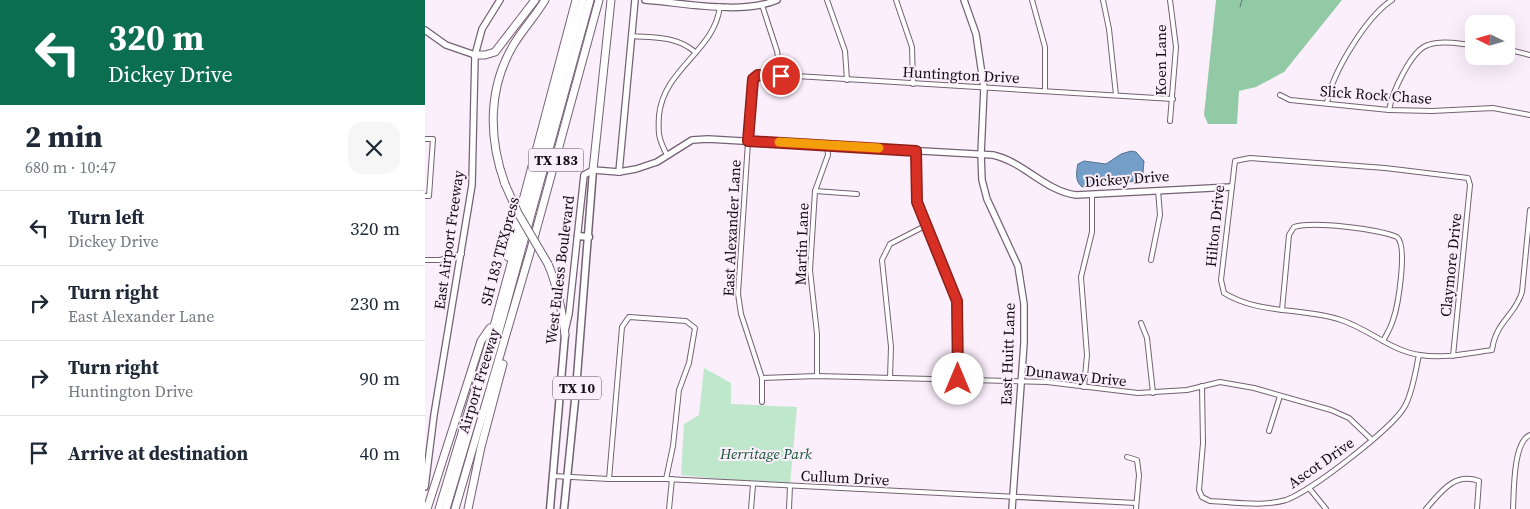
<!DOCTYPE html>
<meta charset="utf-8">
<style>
:root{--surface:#fff;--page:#f6f6f7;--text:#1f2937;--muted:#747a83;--line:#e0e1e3}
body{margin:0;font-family:"Source Serif 4",serif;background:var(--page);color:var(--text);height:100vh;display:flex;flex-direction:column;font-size:19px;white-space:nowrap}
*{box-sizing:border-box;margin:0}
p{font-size:16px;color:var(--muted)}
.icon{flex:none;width:28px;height:28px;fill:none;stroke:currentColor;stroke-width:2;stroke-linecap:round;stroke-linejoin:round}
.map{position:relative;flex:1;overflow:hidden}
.drawer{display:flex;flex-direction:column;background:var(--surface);width:425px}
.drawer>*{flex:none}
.hud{background:#0b6e4f;color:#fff;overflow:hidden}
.needle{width:32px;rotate:275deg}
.fabs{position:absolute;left:1040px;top:15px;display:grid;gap:10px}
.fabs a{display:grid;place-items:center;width:50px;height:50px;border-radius:10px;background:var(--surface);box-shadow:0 5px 20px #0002;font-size:25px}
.pin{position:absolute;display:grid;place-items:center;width:42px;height:42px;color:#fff;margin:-21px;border:2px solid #fff;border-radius:50%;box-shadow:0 1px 5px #0007}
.me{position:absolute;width:55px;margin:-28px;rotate:0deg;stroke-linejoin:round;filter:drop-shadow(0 0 4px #0008)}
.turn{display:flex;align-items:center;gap:18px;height:105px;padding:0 25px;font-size:22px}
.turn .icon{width:65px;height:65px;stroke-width:2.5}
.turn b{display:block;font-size:35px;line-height:42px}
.round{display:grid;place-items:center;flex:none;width:52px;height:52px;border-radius:15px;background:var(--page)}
.overview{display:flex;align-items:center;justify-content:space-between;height:85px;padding:0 25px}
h1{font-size:30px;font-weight:700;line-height:38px}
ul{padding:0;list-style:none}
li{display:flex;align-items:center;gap:15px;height:75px;padding:0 25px;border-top:1px solid var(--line)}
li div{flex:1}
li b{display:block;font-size:19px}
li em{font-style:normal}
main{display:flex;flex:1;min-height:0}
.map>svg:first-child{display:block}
.green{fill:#bfe7cc}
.forest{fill:#92caa6}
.water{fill:#739ec7;stroke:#567291}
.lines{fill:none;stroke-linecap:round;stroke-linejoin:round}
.stream{stroke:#567291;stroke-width:1}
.street-casing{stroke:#746174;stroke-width:6}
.secondary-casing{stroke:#746174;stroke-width:8}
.primary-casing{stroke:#746174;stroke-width:9}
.highway-casing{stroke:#746174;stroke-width:9}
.street{stroke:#fff;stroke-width:4}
.secondary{stroke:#fff;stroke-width:5.5}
.primary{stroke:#fff;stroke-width:6}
.highway{stroke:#fff;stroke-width:7}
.highway-bridge-casing{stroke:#746174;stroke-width:9;stroke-linecap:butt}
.highway-bridge{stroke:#fff;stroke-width:7}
.route-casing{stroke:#8d1f18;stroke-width:12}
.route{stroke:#d93025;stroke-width:9}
.slow{stroke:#f59e0b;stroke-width:9}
.labels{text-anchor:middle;stroke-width:4;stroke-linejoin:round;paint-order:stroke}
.shield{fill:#fceffc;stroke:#595059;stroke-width:1}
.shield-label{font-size:14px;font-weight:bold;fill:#130c13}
.street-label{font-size:15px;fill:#130c13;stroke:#fceffc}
.park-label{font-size:15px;font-style:italic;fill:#115332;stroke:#fceffc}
</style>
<main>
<section class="drawer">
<div class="hud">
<div class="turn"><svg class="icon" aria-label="left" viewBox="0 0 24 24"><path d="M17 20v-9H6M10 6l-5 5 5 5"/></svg><div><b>320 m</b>Dickey Drive</div></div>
</div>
<div class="overview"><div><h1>2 min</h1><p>680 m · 10:47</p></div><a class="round"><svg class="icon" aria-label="close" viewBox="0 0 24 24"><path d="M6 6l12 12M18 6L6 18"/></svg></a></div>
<ul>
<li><svg class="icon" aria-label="left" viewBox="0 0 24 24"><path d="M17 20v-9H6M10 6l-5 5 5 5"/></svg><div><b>Turn left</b><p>Dickey Drive</p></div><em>320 m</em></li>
<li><svg class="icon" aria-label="right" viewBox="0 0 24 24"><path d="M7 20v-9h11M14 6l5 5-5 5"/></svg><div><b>Turn right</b><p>East Alexander Lane</p></div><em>230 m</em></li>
<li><svg class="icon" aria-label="right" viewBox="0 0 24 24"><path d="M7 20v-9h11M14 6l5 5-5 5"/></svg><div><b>Turn right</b><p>Huntington Drive</p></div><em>90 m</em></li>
<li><svg class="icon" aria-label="arrive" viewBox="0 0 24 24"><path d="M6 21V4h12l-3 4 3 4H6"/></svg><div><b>Arrive at destination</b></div><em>40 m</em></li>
</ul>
</section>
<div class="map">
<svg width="1105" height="509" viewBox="0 0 1105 509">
<rect width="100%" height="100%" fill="#fceffc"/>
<path class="green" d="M 279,368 L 306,383 L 306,404 L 372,407 L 365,486 L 256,475 L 259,424 L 274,415 Z"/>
<path class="forest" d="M 791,0 L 917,0 L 859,72 L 831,87 L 814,91 L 812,124 L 783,124 L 779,115 Z"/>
<path class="water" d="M 706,151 L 711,152 L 719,161 L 718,173 L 712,181 L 657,187 C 650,181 651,173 653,164 L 659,161 L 681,164 L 696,154 Z"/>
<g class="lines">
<path class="stream" d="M 815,7 L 817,0"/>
<defs>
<g id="street">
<path d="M 402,0 L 420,51 L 422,80"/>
<path d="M 471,0 L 487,47 L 488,84"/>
<path d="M 607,0 L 620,47 L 620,91"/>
<path d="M 678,0 L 684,29 L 691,95"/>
<path d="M 745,0 L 751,47 L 745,121"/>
<path d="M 337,5 L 352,51 L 356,76"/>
<path d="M 207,36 C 230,38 252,36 270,52"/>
<path d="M 1081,49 L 1105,55"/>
<path d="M 855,95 L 865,100 L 964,110 L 1007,111 L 1068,108 L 1105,115"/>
<path d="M 902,103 C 907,73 941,17 967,0"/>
<path d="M 964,110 C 967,93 986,50 1003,45 C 1017,40 1034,44 1049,45"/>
<path d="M 0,139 L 8,139 L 4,196 L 0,196"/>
<path d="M 491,151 L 492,202 L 533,301 L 533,379"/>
<path d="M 242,155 C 233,138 233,133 234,115 C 239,68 290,51 295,6"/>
<path d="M 390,191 L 432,194"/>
<path d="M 0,260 L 15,260 L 37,254"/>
<path d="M 726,260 L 735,215 L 733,190"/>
<path d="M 857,310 L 864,235 L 869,227 C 889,221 952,229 972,237 C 983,246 973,306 968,320 C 966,327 962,334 958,341"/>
<path d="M 716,323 L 722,338 L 728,393"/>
<path d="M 1028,356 L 1045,185 L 1043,178 L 960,168 L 825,158 L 810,161 L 796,280 L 799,293 C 835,315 877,307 916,320 C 944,329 966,351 995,355 C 1019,359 1044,353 1067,350 C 1071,321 1090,316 1097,292 L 1105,210"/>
<path d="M 392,376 L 392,334 L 385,270 L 390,191 L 403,155 L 402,145"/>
<path d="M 337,378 L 392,376 L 622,382 L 713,393 L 762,390 L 795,382 L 829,388 L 906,410 L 924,418 L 947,440"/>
<path d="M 465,378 L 466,347 L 457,260 L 465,244 L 500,226"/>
<path d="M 777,386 L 778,443 L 774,490 L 777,497 L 785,501 C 810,502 837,507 861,500 C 885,492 968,428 980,406 C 988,391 990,373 994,355"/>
<path d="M 659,387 L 662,355 L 656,277 L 667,232 L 667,194"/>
<path d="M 337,402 L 337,378 L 316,314 L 313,294 L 327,81 L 330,76 L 338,74 L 748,99"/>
<path d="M 844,431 L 855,396"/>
<path d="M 702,457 L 712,460 L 714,475 L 711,509"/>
<path d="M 128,476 L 184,479 L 241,479 L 711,503"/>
<path d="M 184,479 L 197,327 L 204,317 L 261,321 L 270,328 L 264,363 L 254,390 L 248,446 L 241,479"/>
<path d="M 884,488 L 901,509"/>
<path d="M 244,509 L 247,479"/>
<path d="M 326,509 L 328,485"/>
<path d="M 364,509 L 365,486"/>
<path d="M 1001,509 C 1016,492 1029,472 1054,481 L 1052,509"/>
<path d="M 1088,509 C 1089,491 1088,442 1105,435"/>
</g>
<g id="secondary">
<path d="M 220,0 C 259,3 316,15 352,0"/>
<path d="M 539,0 L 551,34 L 559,88 L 556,154 L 557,180 L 562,199 L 593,266 L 599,304 L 599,343 L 587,509"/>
<path d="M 0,30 L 21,45 L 50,55"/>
<path d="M 194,172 L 210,0"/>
<path d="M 140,331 L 144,314 L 159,175 L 168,170 L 194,172 L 211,169 L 232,162 L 267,140 L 283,139 L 568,155 C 599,162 620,191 651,195 L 806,187"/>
<path d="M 0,487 L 9,415 L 47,185 L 50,55 L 57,29 L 75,0"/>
</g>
<g id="primary">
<path d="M 153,236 L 164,237"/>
<path d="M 125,509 L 140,335"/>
<path d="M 139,509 L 151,390 L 168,170"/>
</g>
<g id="highway">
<path d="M 50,55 L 60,55 L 70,52 L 110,0"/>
<path d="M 168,170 L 186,0"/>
<path d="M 80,184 C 63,137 63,87 89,44 C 99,28 111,15 120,0"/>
<path d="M 83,257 L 151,0"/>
<path d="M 123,264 C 133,287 137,310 140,335"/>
<path d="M 2,509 L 56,341 L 65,328"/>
<path d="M 14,509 L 68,330 L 158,0"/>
<path d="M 21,509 L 74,331 L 165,0"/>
<path d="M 30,509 L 106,249 L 174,0"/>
<path d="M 43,509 L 56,447 L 78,364"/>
</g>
</defs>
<use href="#street" class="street-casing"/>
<use href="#secondary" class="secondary-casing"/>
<use href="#primary" class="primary-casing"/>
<use href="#highway" class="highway-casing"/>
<use href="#street" class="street"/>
<use href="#secondary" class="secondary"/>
<use href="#primary" class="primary"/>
<use href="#highway" class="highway"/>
<defs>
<path id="highway-bridge" d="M 80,184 L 93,213 L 123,264"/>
</defs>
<use href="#highway-bridge" class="highway-bridge-casing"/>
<use href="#highway-bridge" class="highway-bridge"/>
</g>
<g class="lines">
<defs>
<path id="route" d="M 356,76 L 333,75 L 328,79 L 323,141 L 491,151 L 492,202 L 532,301 L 533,379"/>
</defs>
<use href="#route" class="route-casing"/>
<use href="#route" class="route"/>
<path class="slow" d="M 354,142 L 454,148"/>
</g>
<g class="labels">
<g class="shield">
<rect x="103.5" y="148.5" width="55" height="23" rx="4"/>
<rect x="128" y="376.5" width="48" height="23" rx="4"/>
</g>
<g class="shield-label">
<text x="131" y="165">TX 183</text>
<text x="152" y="393">TX 10</text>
</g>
<g class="street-label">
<text transform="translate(736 60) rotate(-90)" y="5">Koen Lane</text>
<text transform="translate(536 75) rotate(3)" y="5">Huntington Drive</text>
<text transform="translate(951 95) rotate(4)" y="5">Slick Rock Chase</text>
<text transform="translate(702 179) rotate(-4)" y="5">Dickey Drive</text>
<text transform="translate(790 226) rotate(-84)" y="5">Hilton Drive</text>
<text transform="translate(307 228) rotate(-87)" y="5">East Alexander Lane</text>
<text transform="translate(24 240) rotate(-82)" y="5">East Airport Freeway</text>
<text transform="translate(377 244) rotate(-88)" y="5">Martin Lane</text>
<text transform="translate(75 251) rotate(-75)" y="5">SH 183 TEXpress</text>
<text transform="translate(1026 265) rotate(-84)" y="5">Claymore Drive</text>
<text transform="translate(135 270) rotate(-83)" y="5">West Euless Boulevard</text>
<text transform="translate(583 354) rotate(-88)" y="5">East Huitt Lane</text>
<text transform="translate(651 376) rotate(6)" y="5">Dunaway Drive</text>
<text transform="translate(54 381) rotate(-73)" y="5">Airport Freeway</text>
<text transform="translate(896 463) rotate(-35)" y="5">Ascot Drive</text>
<text transform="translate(420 478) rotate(3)" y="5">Cullum Drive</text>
</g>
<g class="park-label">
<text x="341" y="459">Herritage Park</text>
</g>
</g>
</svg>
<div class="fabs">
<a><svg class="needle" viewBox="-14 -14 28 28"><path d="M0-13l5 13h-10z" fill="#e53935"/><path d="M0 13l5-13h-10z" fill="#747a83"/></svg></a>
</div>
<div class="pin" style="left:356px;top:76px;background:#d93025"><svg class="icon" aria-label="arrive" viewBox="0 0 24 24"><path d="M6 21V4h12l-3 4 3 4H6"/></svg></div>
<svg class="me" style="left:533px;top:379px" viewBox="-20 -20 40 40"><circle r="19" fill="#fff"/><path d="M0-13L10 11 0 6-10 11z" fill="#d93025"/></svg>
</div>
</main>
